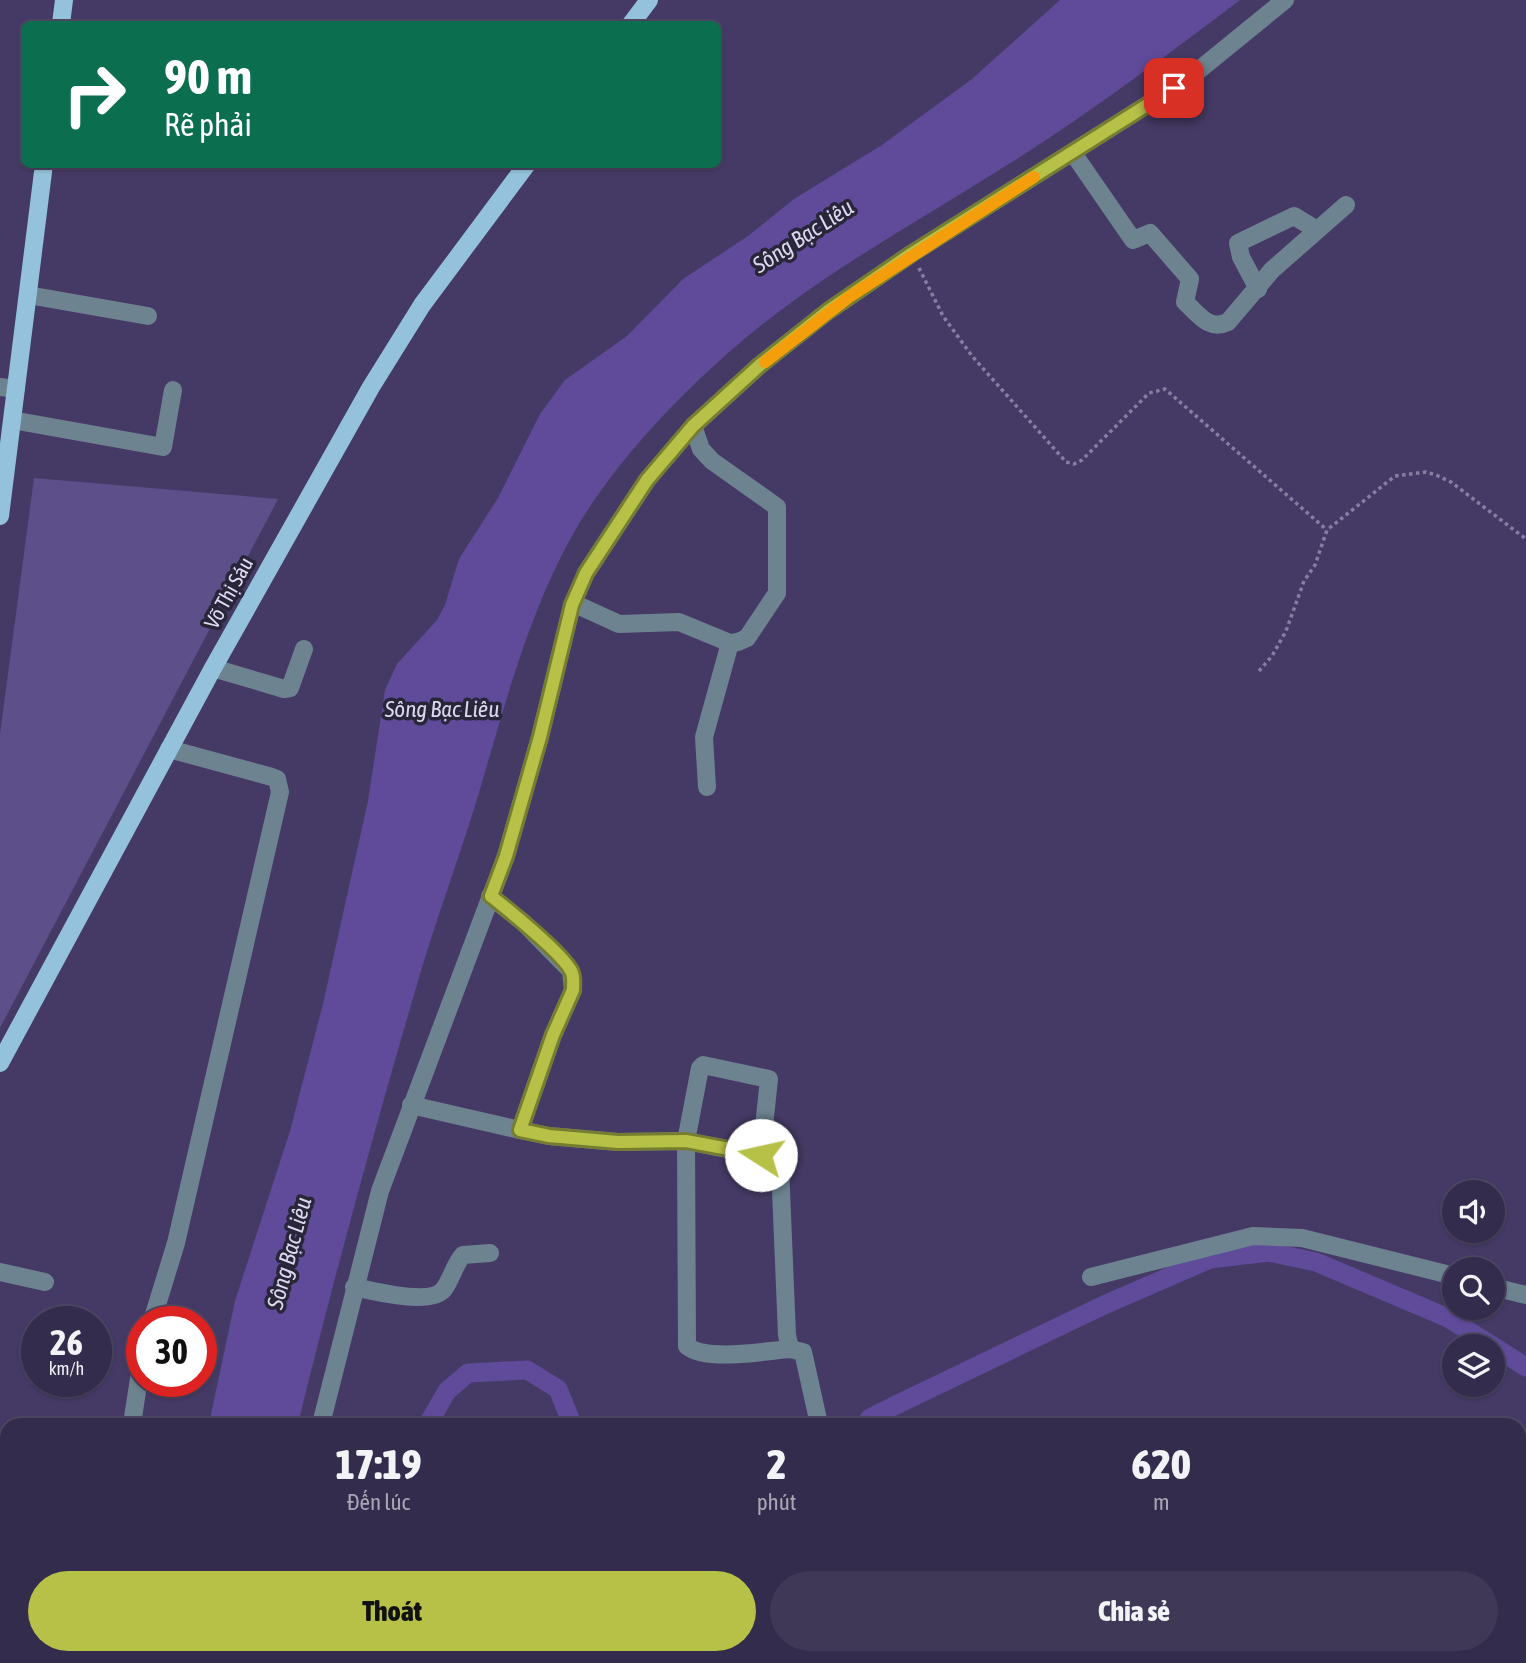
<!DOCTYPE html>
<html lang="vi">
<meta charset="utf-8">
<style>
:root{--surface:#342c4c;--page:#3f3856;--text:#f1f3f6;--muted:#a9a7b5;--line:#4e4864;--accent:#b7c148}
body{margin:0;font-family:"Asap Condensed",sans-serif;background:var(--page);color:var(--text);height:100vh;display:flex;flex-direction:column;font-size:26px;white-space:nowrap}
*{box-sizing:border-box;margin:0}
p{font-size:23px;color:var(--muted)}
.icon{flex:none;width:38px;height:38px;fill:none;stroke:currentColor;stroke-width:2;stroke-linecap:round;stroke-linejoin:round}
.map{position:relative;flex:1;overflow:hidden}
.panel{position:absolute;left:0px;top:1418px;width:1526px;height:247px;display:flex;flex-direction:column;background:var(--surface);border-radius:21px 21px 0 0;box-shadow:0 2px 5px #0004,0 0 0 2px var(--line)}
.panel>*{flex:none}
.banner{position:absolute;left:21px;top:21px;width:700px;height:147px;border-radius:10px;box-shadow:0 2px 5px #0004,0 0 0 2px var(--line);background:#0b6e4f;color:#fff;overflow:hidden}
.fabs{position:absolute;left:1442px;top:1180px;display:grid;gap:14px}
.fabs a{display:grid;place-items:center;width:63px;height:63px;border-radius:50%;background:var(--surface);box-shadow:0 2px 5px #0004,0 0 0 2px var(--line);font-size:35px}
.speed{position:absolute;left:21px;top:1306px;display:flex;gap:14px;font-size:35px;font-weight:700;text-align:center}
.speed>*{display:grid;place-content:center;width:91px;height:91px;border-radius:50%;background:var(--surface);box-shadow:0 2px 5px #0004,0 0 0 2px var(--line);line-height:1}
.speed small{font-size:18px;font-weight:400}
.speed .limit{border:10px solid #d22;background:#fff;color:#111}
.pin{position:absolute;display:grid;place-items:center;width:60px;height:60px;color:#fff;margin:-30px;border-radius:14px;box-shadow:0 4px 10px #0006}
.me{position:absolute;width:77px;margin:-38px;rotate:280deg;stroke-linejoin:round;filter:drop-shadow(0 0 5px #0008)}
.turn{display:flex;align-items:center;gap:24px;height:147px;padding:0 28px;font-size:32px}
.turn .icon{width:91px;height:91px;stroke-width:2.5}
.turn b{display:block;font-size:49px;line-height:60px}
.eta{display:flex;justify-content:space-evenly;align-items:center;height:119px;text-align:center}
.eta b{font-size:42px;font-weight:800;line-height:49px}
.primary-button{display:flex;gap:14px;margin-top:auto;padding:14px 28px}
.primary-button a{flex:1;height:80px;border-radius:42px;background:var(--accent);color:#111;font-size:28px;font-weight:800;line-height:80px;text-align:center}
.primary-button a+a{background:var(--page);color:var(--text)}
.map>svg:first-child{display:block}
.green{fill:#5d4f8a}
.water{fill:#604b9b}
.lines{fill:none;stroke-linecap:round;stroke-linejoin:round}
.canal{stroke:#604b9b;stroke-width:19}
.path{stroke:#877fa2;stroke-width:3.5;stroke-dasharray:3.5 3.5;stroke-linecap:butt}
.minor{stroke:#6d8390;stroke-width:18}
.major{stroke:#94c2dc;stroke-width:18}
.route-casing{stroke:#777d2f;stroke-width:18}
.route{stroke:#b7c148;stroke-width:12}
.slow{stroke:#f59e0b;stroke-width:12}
.labels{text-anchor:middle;stroke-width:7;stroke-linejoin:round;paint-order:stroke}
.street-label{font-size:21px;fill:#e1dcf6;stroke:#2a2639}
.water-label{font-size:23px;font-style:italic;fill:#dcd8ef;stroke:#2a2639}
</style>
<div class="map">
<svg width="1526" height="1663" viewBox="0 0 1526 1663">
<rect width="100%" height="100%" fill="#453a65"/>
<path class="green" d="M 34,478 L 278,499 L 0,1028 L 0,734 Z"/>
<g class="water">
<path d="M 1060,0 L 1240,0 C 1166,56 1091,112 1012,162 C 916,223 814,277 728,353 C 673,402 619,459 580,522 C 527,611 504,711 474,809 C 456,866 435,923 418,981 C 375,1128 334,1276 298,1424 L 209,1424 L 235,1301 L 290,1131 L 323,1004 L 368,801 L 385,690 L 397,664 L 437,620 L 445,605 L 459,559 L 498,498 L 540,414 L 565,380 L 627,336 L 683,279 L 748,236 L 794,199 L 882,145 L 972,79 Z"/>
<path d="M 181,1657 L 262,1657 L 262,1663 L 180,1663 Z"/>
</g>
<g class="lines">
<g class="canal">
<path d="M 428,1424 L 447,1391 L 468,1373 L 527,1370 L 558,1389 L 572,1424"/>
<path d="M 866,1424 L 870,1418 L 896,1405 L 1104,1305 L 1210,1259 L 1268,1252 L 1316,1262 L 1448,1318 L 1526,1367"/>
<path d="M 0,1601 L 7,1601"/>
</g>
<g class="path">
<path d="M 919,268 L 943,316 L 972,356 L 1066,462 L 1074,464 L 1082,460 L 1149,393 L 1165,389 L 1327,530"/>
<path d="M 1259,671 L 1272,656 L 1286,631 L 1304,581 L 1315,565 L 1327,530 L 1395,476 L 1426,472 L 1436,475 L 1451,482 L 1526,539"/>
</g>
<g class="minor">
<path d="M 1073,153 L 1133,240 L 1150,233 L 1190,279 L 1185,302 C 1199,315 1209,331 1228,322 L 1272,270 L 1346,205"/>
<path d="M 1258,289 L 1241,257 L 1238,243 L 1294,216 L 1317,230"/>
<path d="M 28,295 L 148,316"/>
<path d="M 0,387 L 16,389"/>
<path d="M 12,420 L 163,447 L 173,390"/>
<path d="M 573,603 L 619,624 L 679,622 L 730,643 L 738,642 L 747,638 L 777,593 L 777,507 L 712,461 L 701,449 L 693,426"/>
<path d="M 213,668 L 284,689 L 290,688 L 304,649"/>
<path d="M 707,787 L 704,737 L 730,643"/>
<path d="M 411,1105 L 520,1130 L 553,1035 L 573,990 L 571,971 L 524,923 L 490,896"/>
<path d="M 520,1130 L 549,1136 L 618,1142 L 686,1141 L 777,1159 L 780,1166 L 787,1335 L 790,1349"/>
<path d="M 761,1155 L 769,1079 L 703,1065 L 700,1068 L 686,1141 L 687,1346 C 706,1362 765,1351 790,1349 L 803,1352 L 819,1424"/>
<path d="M 0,1272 L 45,1282"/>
<path d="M 1091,1277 L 1253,1236 L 1302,1238 L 1454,1276"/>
<path d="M 354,1287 C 372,1291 432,1306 444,1289 C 452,1278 454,1265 463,1255 L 490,1253"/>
<path d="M 1493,1287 L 1526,1295"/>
<path d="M 152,1321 L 176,1243 L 280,792 L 277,779 L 272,777 L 169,749"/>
<path d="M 132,1424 L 142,1359"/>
<path d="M 321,1424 L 380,1191 L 506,856 L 540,737 L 572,605 L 586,573 L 647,480 L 693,426 L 760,365 L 828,311 L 911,254 L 1188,79 L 1285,0"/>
<path d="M 1519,1470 L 1526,1473"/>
<path d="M 124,1657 L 124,1663"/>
<path d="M 584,1657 L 584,1663"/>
<path d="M 1012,1657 L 1014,1663"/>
<path d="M 286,1663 L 287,1657"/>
<path d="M 610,1663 L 680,1657"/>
</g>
<g class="major">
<path d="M 61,24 L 64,0"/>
<path d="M 631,24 L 649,0"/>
<path d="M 0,516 L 44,164"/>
<path d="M 0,1063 L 213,668 L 371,387 L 422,305 L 527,164"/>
</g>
</g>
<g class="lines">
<defs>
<path id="route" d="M 761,1155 L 686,1141 L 618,1142 L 549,1136 L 520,1130 L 553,1035 L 573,990 C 573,984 574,978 572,973 C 566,956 507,909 491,896 L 506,856 L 540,737 L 572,605 L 586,573 L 647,480 L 693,426 L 760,365 L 828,311 L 911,254 L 1174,88"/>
</defs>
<use href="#route" class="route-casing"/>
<use href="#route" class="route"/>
<path class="slow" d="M 765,362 L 849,297 L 1034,177"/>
</g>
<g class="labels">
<g class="street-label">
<text transform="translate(229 593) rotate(-61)" y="7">Võ Thị Sáu</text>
</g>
<g class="water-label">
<text transform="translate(803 236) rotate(-33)" y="8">Sông Bạc Liêu</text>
<text x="442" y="717">Sông Bạc Liêu</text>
<text transform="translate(289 1253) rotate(-75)" y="8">Sông Bạc Liêu</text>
</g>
</g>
</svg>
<div class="fabs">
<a><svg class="icon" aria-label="sound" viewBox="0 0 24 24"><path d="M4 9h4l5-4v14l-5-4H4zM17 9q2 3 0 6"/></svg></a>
<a><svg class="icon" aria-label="search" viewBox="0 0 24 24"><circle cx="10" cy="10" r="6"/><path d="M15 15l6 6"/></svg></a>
<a><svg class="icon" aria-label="layers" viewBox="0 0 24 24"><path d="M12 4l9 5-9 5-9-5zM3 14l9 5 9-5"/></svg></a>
</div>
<div class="speed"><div>26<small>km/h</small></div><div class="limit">30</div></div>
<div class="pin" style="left:1174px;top:88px;background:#d93025"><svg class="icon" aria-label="arrive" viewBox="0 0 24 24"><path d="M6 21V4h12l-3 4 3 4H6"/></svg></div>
<svg class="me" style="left:761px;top:1155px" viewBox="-20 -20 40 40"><circle r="19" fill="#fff"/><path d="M0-13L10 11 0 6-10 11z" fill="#b7c148"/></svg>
<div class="banner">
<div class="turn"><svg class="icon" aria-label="right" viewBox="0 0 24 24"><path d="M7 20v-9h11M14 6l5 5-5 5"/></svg><div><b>90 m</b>Rẽ phải</div></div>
</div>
<section class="panel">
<div class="eta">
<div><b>17:19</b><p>Đến lúc</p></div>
<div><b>2</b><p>phút</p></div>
<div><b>620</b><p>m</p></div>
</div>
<div class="primary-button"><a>Thoát</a><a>Chia sẻ</a></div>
</section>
</div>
